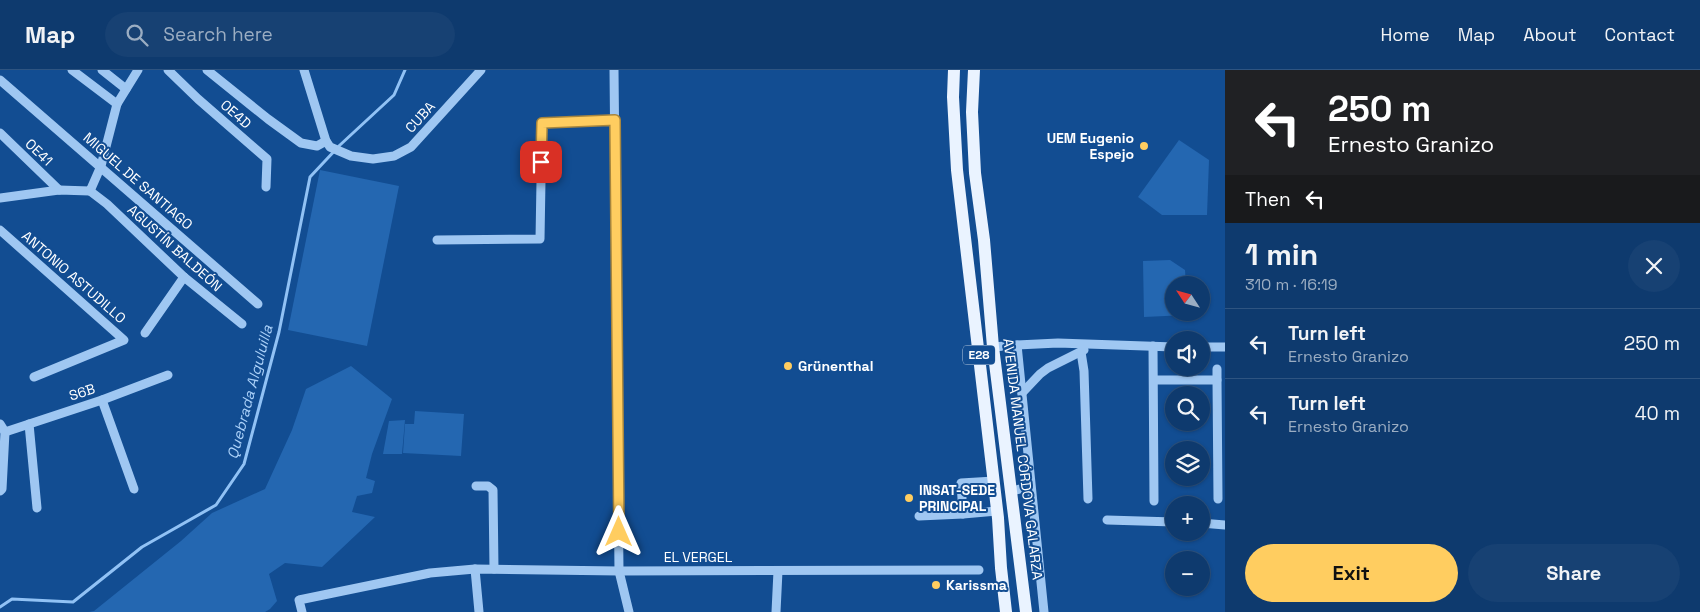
<!DOCTYPE html>
<meta charset="utf-8">
<style>
:root{--surface:#0e3a6e;--page:#174173;--text:#f1f3f6;--muted:#9badc2;--line:#2e5481;--accent:#ffcd60}
body{margin:0;font-family:"Space Grotesk",sans-serif;background:var(--page);color:var(--text);height:100vh;display:flex;flex-direction:column;font-size:19px;white-space:nowrap}
*{box-sizing:border-box;margin:0}
p{font-size:16px;color:var(--muted)}
.icon{flex:none;width:28px;height:28px;fill:none;stroke:currentColor;stroke-width:2;stroke-linecap:round;stroke-linejoin:round}
.map{position:relative;flex:1;overflow:hidden}
.drawer{display:flex;flex-direction:column;background:var(--surface);width:475px}
.drawer>*{flex:none}
.hud{background:#202124;color:#fff;overflow:hidden}
.needle{width:32px;rotate:306deg}
.controls{position:absolute;left:1165px;top:206px;display:grid;gap:10px}
.controls a{display:grid;place-items:center;width:45px;height:45px;border-radius:50%;background:var(--surface);box-shadow:0 1px 4px #0004,0 0 0 1px var(--line);font-size:25px}
.pin{position:absolute;display:grid;place-items:center;width:42px;height:42px;color:#fff;margin:-21px;border-radius:10px;box-shadow:0 2px 8px #0006}
.me{position:absolute;width:55px;margin:-28px;rotate:0deg;stroke-linejoin:round;filter:drop-shadow(0 0 4px #0008)}
.turn{display:flex;align-items:center;gap:18px;height:105px;padding:0 20px;font-size:22px}
.turn .icon{width:65px;height:65px;stroke-width:2.5}
.turn b{display:block;font-size:35px;line-height:42px}
.then{display:flex;align-items:center;height:48px;padding:0 20px;background:#0003;gap:10px;font-size:19px}
.round{display:grid;place-items:center;flex:none;width:52px;height:52px;border-radius:26px;background:var(--page)}
.summary{display:flex;align-items:center;justify-content:space-between;height:85px;padding:0 20px}
h1{font-size:30px;font-weight:600;line-height:38px}
.action{display:flex;gap:10px;margin-top:auto;padding:10px 20px}
.action a{flex:1;height:58px;border-radius:30px;background:var(--accent);color:#111;font-size:20px;font-weight:600;line-height:58px;text-align:center}
.action a+a{background:var(--page);color:var(--text)}
ul{padding:0;list-style:none}
li{display:flex;align-items:center;gap:15px;height:70px;padding:0 20px;border-top:1px solid var(--line)}
li div{flex:1}
li b{display:block;font-size:19px}
li em{font-style:normal}
header{display:flex;align-items:center;gap:30px;box-sizing:border-box;height:70px;padding:0 25px;background:var(--surface);border-bottom:1px solid var(--line)}
header strong{font-size:24px}
nav{display:flex;gap:28px;margin-inline-start:auto;font-size:18px}
.search{width:350px;height:45px;background:var(--page);display:flex;align-items:center;gap:12px;box-sizing:border-box;padding:0 18px;border-radius:28px;color:var(--muted);font-size:19px}
main{display:flex;flex:1;min-height:0}
.map>svg:first-child{display:block}
.green{fill:#2467b1}
.lines{fill:none;stroke-linecap:round;stroke-linejoin:round}
.stream{stroke:#91c2f5;stroke-width:3}
.minor{stroke:#9fc7f2;stroke-width:9}
.major{stroke:#eaf3ff;stroke-width:12}
.route-casing{stroke:#a6853e;stroke-width:12}
.route{stroke:#ffcd60;stroke-width:9}
.poi-dot{fill:#ffcd60;stroke:#124d92;stroke-width:2}
.labels{text-anchor:middle;stroke-width:4;stroke-linejoin:round;paint-order:stroke}
.shield{fill:#124d92;stroke:#b8cade;stroke-width:1}
.shield-label{font-size:12px;font-weight:bold;fill:#fff}
.street-label{font-size:14px;fill:#fff;stroke:#124d92}
.poi-label{font-size:14px;font-weight:bold;fill:#fff;stroke:#124d92;text-anchor:start}
.water-label{font-size:15px;font-style:italic;fill:#abd1f9;stroke:#124d92}
</style>
<header>
<strong>Map</strong>
<div class="search"><svg class="icon" aria-label="search" viewBox="0 0 24 24"><circle cx="10" cy="10" r="6"/><path d="M15 15l6 6"/></svg>Search here</div>
<nav><a>Home</a><a>Map</a><a>About</a><a>Contact</a></nav>
</header>
<main>
<div class="map">
<svg width="1225" height="542" viewBox="0 0 1225 542">
<rect width="100%" height="100%" fill="#124d92"/>
<g class="green">
<path d="M 1179,70 L 1209,90 L 1207,145 L 1162,145 L 1138,127 Z"/>
<path d="M 320,100 L 399,116 L 367,276 L 288,260 Z"/>
<path d="M 1170,190 L 1185,200 L 1186,215 L 1174,215 L 1174,242 L 1187,243 L 1187,245 L 1144,247 L 1143,191 Z"/>
<path d="M 351,296 L 392,329 L 372,384 L 366,408 L 375,411 L 372,423 L 357,426 L 352,442 L 375,447 L 322,497 L 285,493 L 269,504 L 277,531 L 270,539 L 265,542 L 89,542 L 94,541 L 181,471 L 212,443 L 265,419 L 292,360 L 306,319 Z"/>
<path d="M 415,341 L 464,344 L 461,386 L 403,383 L 405,354 L 414,354 Z"/>
<path d="M 405,350 L 402,384 L 383,384 L 389,351 Z"/>
</g>
<g class="lines">
<path class="stream" d="M 0,537 L 12,529 L 73,532 L 142,477 L 216,435 L 244,394 L 279,262 L 310,107 L 340,75 L 394,25 L 405,0"/>
<g class="minor">
<path d="M 72,0 L 117,34"/>
<path d="M 102,0 L 126,19"/>
<path d="M 168,0 L 198,29 L 267,89 L 266,117"/>
<path d="M 207,0 L 268,49 L 301,73 L 317,76 L 326,71"/>
<path d="M 304,0 L 326,71 L 330,77 L 351,86 L 373,89 L 394,86 L 411,77 L 481,0"/>
<path d="M 614,0 L 619,501 L 629,542"/>
<path d="M 0,10 L 258,234"/>
<path d="M 0,63 L 59,120"/>
<path d="M 90,121 L 107,134 L 184,207 L 242,254"/>
<path d="M 0,128 L 59,120 L 90,121 L 101,96 L 117,34 L 138,0"/>
<path d="M 0,160 L 124,270 L 34,307"/>
<path d="M 437,170 L 540,169 L 542,53 L 615,51"/>
<path d="M 145,263 L 184,207"/>
<path d="M 1017,275 L 1058,273 L 1174,277"/>
<path d="M 1153,276 L 1154,431"/>
<path d="M 993,277 L 1017,275 L 1044,542"/>
<path d="M 1201,277 L 1225,277"/>
<path d="M 1081,282 L 1084,301 L 1088,429"/>
<path d="M 1217,299 L 1217,310"/>
<path d="M 1154,310 L 1217,310 L 1218,429"/>
<path d="M 1022,323 L 1040,304 L 1048,298 L 1084,280"/>
<path d="M 102,330 L 134,419"/>
<path d="M 0,354 L 5,362 L 2,419 L 0,421"/>
<path d="M 29,354 L 37,438"/>
<path d="M 5,362 L 102,330 L 168,305"/>
<path d="M 994,411 L 961,413 L 963,444 L 997,441"/>
<path d="M 476,416 L 488,416 L 493,420 L 494,499"/>
<path d="M 1011,421 L 1030,417"/>
<path d="M 919,446 L 963,444"/>
<path d="M 1107,450 L 1174,452"/>
<path d="M 1201,453 L 1225,455"/>
<path d="M 475,499 L 479,542"/>
<path d="M 302,542 L 299,530 L 430,503 L 475,499 L 619,501 L 979,500"/>
<path d="M 776,542 L 778,501"/>
</g>
<g class="major">
<path d="M 954,0 L 953,27 L 957,100 L 998,448 L 1001,498 L 1006,542"/>
<path d="M 974,0 L 972,42 L 975,103 L 984,170 L 993,277 L 1026,542"/>
</g>
</g>
<g class="lines">
<defs>
<path id="route" d="M 541,92 L 542,53 L 615,50 L 619,462"/>
</defs>
<use href="#route" class="route-casing"/>
<use href="#route" class="route"/>
</g>
<g class="poi-dot">
<circle cx="1144" cy="76" r="5"/>
<circle cx="788" cy="296" r="5"/>
<circle cx="909" cy="428" r="5"/>
<circle cx="936" cy="515" r="5"/>
</g>
<g class="labels">
<rect class="shield" x="963" y="275.5" width="32" height="19" rx="4"/>
<g class="shield-label">
<text x="979" y="289">E28</text>
</g>
<g class="street-label">
<text transform="translate(236 44) rotate(41)" y="5">OE4D</text>
<text transform="translate(420 47) rotate(-48)" y="5">CUBA</text>
<text transform="translate(39 82) rotate(44)" y="5">OE41</text>
<text transform="translate(138 111) rotate(41)" y="5">MIGUEL DE SANTIAGO</text>
<text transform="translate(175 178) rotate(42)" y="5">AGUSTÍN BALDEÓN</text>
<text transform="translate(74 207) rotate(41)" y="5">ANTONIO ASTUDILLO</text>
<text transform="translate(82 322) rotate(-18)" y="5">S6B</text>
<text transform="translate(1023 389) rotate(83)" y="5">AVENIDA MANUEL CÓRDOVA GALARZA</text>
<text x="698" y="492">EL VERGEL</text>
</g>
<g class="poi-label">
<text x="1134" y="73" text-anchor="end">UEM Eugenio<tspan x="1134" dy="16">Espejo</tspan></text>
<text x="798" y="301">Grünenthal</text>
<text x="919" y="425">INSAT-SEDE<tspan x="919" dy="16">PRINCIPAL</tspan></text>
<text x="946" y="520">Karissma</text>
</g>
<g class="water-label">
<text transform="translate(250 322) rotate(-75)" y="5">Quebrada Alguluilla</text>
</g>
</g>
</svg>
<div class="controls">
<a><svg class="needle" viewBox="-14 -14 28 28"><path d="M0-13l5 13h-10z" fill="#e53935"/><path d="M0 13l5-13h-10z" fill="#9badc2"/></svg></a>
<a><svg class="icon" aria-label="sound" viewBox="0 0 24 24"><path d="M4 9h4l5-4v14l-5-4H4zM17 9q2 3 0 6"/></svg></a>
<a><svg class="icon" aria-label="search" viewBox="0 0 24 24"><circle cx="10" cy="10" r="6"/><path d="M15 15l6 6"/></svg></a>
<a><svg class="icon" aria-label="layers" viewBox="0 0 24 24"><path d="M12 4l9 5-9 5-9-5zM3 14l9 5 9-5"/></svg></a>
<a>+</a>
<a>−</a>
</div>
<div class="pin" style="left:541px;top:92px;background:#d93025"><svg class="icon" aria-label="arrive" viewBox="0 0 24 24"><path d="M6 21V4h12l-3 4 3 4H6"/></svg></div>
<svg class="me" style="left:619px;top:462px" viewBox="-20 -20 40 40"><path d="M0-17L14 15 0 8-14 15z" fill="#ffcd60" stroke="#fff" stroke-width="4"/></svg>
</div>
<section class="drawer">
<div class="hud">
<div class="turn"><svg class="icon" aria-label="left" viewBox="0 0 24 24"><path d="M17 20v-9H6M10 6l-5 5 5 5"/></svg><div><b>250 m</b>Ernesto Granizo</div></div>
<div class="then">Then<svg class="icon" aria-label="left" viewBox="0 0 24 24"><path d="M17 20v-9H6M10 6l-5 5 5 5"/></svg></div>
</div>
<div class="summary"><div><h1>1 min</h1><p>310 m · 16:19</p></div><a class="round"><svg class="icon" aria-label="close" viewBox="0 0 24 24"><path d="M6 6l12 12M18 6L6 18"/></svg></a></div>
<ul>
<li><svg class="icon" aria-label="left" viewBox="0 0 24 24"><path d="M17 20v-9H6M10 6l-5 5 5 5"/></svg><div><b>Turn left</b><p>Ernesto Granizo</p></div><em>250 m</em></li>
<li><svg class="icon" aria-label="left" viewBox="0 0 24 24"><path d="M17 20v-9H6M10 6l-5 5 5 5"/></svg><div><b>Turn left</b><p>Ernesto Granizo</p></div><em>40 m</em></li>
</ul>
<div class="action"><a>Exit</a><a>Share</a></div>
</section>
</main>
